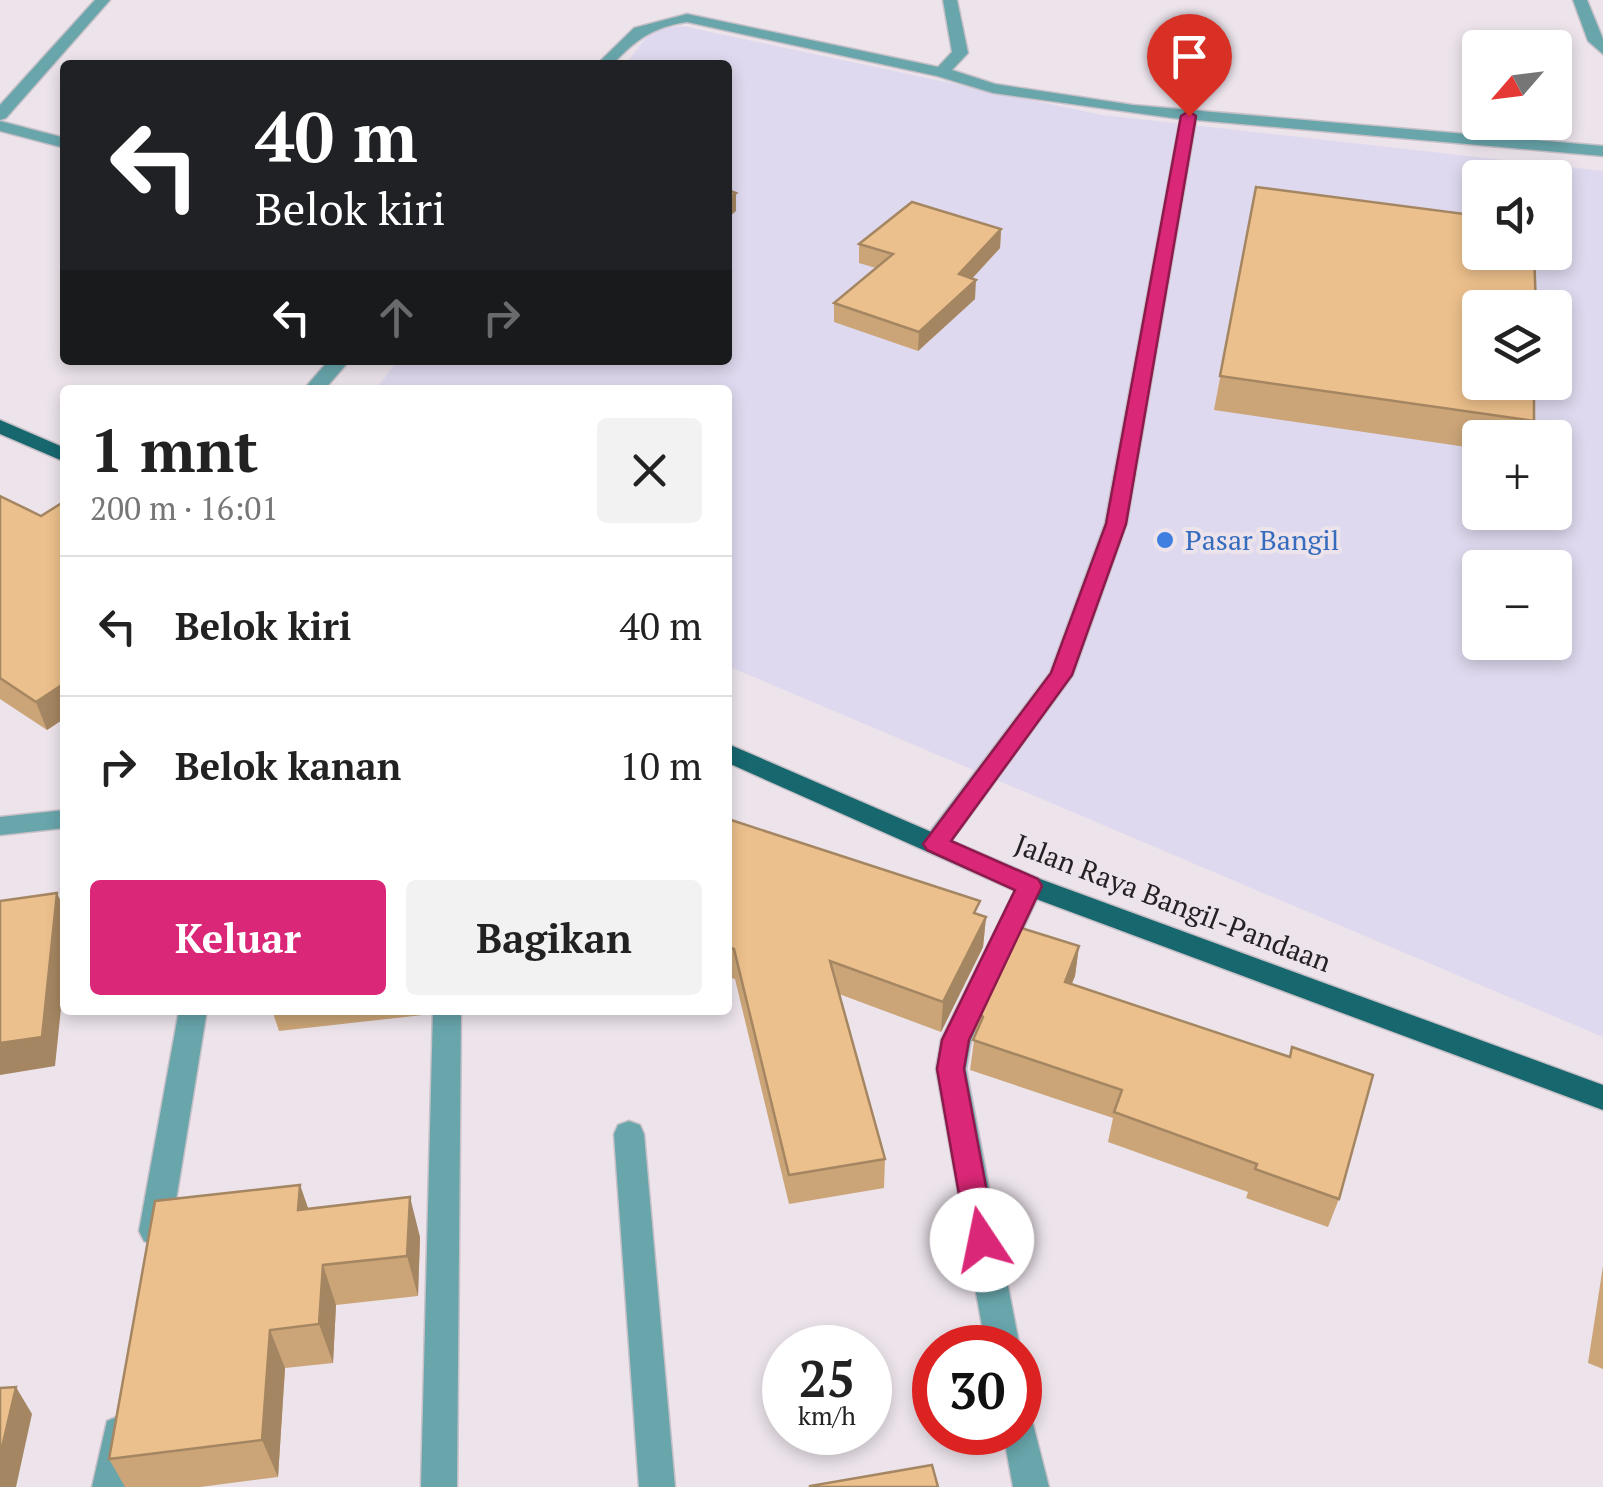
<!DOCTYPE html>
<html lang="id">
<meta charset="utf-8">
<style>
:root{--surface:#fff;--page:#f2f2f2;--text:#222;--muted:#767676;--line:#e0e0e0;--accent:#db2777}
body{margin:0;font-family:"PT Serif",serif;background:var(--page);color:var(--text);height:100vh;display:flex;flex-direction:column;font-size:38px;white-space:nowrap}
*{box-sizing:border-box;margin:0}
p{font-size:32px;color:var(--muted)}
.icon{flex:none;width:55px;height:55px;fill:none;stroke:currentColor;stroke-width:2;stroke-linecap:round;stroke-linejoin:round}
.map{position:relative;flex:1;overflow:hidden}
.panel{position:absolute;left:60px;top:385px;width:672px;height:630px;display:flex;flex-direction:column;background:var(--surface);border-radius:10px;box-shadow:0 5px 15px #0003}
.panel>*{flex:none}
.top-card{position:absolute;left:60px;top:60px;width:672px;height:305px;border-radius:10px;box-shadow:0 5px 15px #0003;background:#202124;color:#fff;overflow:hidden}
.needle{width:65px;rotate:242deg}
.controls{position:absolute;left:1462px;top:30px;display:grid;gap:20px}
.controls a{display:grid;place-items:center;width:110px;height:110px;border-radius:10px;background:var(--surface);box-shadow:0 5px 15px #0003;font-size:50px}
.speed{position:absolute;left:762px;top:1325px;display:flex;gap:20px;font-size:50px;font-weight:700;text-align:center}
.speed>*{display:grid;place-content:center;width:130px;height:130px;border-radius:50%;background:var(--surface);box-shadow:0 5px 15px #0003;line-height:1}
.speed small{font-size:25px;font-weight:400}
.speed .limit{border:15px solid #d22;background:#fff;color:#111}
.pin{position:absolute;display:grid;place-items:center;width:85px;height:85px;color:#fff;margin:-102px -42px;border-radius:50% 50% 50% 0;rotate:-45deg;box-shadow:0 0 10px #0007}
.pin .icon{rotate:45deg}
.me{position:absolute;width:110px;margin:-55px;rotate:349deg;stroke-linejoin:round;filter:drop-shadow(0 0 8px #0008)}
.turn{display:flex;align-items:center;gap:35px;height:210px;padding:0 30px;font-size:45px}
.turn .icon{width:130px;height:130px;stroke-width:2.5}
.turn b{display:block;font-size:70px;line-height:85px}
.lanes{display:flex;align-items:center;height:95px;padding:0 30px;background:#0003;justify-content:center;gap:50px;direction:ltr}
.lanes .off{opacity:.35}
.round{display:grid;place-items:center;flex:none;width:105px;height:105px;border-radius:10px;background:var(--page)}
.head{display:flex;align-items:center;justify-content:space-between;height:170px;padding:0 30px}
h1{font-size:60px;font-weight:700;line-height:75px}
.primary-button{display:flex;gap:20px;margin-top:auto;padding:20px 30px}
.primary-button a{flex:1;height:115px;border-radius:10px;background:var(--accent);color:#fff;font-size:40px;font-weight:700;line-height:115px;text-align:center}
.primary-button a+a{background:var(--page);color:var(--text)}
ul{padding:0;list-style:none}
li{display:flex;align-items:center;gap:30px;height:140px;padding:0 30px;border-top:2px solid var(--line)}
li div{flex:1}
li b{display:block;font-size:38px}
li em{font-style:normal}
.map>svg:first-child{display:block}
.commercial{fill:#ded9ee;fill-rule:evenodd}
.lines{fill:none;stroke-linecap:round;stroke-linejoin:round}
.minor-casing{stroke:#c8c0c7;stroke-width:3}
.major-casing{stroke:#c8c0c7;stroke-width:3}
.minor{fill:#68a6ac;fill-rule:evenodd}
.major{fill:#17676f;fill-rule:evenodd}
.wall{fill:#cba578}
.shaded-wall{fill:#a58662}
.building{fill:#ecc08c;stroke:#a58662;stroke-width:2.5}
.route{fill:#db2777;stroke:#8e194d;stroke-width:2.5}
.shop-dot{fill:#3f7fe0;stroke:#ece3eb;stroke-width:4}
.labels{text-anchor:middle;stroke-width:8;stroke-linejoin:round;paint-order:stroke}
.shop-label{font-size:28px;fill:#366cbe;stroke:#ece3eb;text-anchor:start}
.street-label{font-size:28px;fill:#242124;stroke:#ece3eb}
</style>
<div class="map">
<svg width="1603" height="1487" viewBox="0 0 1603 1487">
<rect width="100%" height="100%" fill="#ece3eb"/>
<path class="commercial" d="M 682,26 L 1102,115 L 1603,171 L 1603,1037 L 728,666 L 728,390 L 375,390 L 398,360 L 728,360 L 728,65 L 625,65 L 652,30 ZM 1480,178 L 1555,178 L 1555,252 L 1480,252 ZM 1480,308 L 1555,308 L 1555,382 L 1480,382 ZM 1480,438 L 1555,438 L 1555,512 L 1480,512 ZM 1480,568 L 1555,568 L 1555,642 L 1480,642 Z"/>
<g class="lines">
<defs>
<g id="minor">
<path d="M 95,0 L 110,0 L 6,118 L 0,120 L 0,105 Z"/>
<path d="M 943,0 L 957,0 L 968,53 L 952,70 L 995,84 L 1133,105 L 1603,146 L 1603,156 L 1196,120 L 1127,523 L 1073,675 L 944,851 L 926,851 L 922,844 L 926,837 L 1050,673 L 1105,523 L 1180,119 L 993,93 L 937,76 L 687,22 C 653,27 635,40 612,65 L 596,65 L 634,28 L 687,14 L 938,67 L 952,52 Z"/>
<path d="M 1573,0 L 1587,0 L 1603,39 L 1603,54 L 1588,41 Z"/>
<path d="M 0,121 L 65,138 L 65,148 L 0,131 Z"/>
<path d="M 329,360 L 350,360 L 324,390 L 303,390 Z"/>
<path d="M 65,810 L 65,828 L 0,835 L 0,817 Z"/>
<path d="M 1030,876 L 1040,879 L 1043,886 L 971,1040 L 966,1069 L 1020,1348 L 986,1348 L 936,1069 L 941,1040 L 1017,886 L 1020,879 Z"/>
<path d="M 179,1010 L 207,1010 L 171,1231 L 166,1241 L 155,1245 L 144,1241 L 139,1231 Z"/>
<path d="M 433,1010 L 461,1010 L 457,1487 L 421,1487 Z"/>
<path d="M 629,1121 L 640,1125 L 644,1134 L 675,1487 L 639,1487 L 614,1134 L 618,1125 Z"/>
<path d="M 1020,1415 L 1032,1420 L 1049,1487 L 1013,1487 L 1003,1432 L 1020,1432 Z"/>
<path d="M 119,1416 L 131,1421 L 136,1433 L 128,1487 L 92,1487 L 107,1421 Z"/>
</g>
<g id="major">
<path d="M 0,420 L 65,448 L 65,462 L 0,434 Z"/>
<path d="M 728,744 L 1040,879 L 1603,1085 L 1603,1110 L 1020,893 L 728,763 Z"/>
</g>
</defs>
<use href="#minor" class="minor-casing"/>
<use href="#major" class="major-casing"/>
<use href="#minor" class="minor"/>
<use href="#major" class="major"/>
</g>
<g class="wall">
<path d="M 1256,187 L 1480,308 L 1534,421 L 1529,438 L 1480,438 L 1480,449 L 1214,410 Z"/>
<path d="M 1001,229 L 1000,248 L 972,278 L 975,299 L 918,351 L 834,322 L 834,303 L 876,268 L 859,263 L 859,244 Z"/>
<path d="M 0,496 L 41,516 L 65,501 L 65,718 L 47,730 L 0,699 Z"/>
<path d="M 728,819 L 986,917 L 983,947 L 941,1032 L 839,994 L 885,1159 L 884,1188 L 789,1204 L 735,979 L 728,977 Z"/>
<path d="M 1079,946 L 1075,976 L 1071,984 L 1339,1199 L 1328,1227 L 1246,1198 L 1248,1192 L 1108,1142 L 1113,1118 L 970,1070 L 978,1011 Z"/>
<path d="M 272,1010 L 423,1010 L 423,1015 L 279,1031 Z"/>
<path d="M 300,1185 L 308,1209 L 420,1237 L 418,1296 L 336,1305 L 333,1363 L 285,1368 L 278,1477 L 200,1487 L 125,1487 L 109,1459 Z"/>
<path d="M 1603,1266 L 1603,1369 L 1588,1363 Z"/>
</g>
<g class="shaded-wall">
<path d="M 736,193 L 736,211 L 728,218 L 728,199 Z"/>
<path d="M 1001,229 L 1000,248 L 958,294 L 959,274 Z"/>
<path d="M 976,280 L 975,299 L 918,351 L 919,332 Z"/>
<path d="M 62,685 L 65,692 L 65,718 L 47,730 L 36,702 Z"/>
<path d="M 57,893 L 65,911 L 65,970 L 55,1066 L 0,1075 L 0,1043 Z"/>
<path d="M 986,917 L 983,947 L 941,1032 L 943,1002 Z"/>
<path d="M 1079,946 L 1075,976 L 1061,1012 L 1065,982 Z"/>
<path d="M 300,1185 L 314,1225 L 298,1210 Z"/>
<path d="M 410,1197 L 420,1237 L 418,1296 L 407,1256 Z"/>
<path d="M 323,1265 L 336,1305 L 333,1363 L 319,1324 Z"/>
<path d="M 270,1330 L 285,1368 L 278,1477 L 262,1440 Z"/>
<path d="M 16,1387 L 32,1414 L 16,1487 L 0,1487 L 0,1456 Z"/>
</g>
<g class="building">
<path d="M 1256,187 L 1480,216 L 1480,252 L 1534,252 L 1536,308 L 1480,308 L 1480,382 L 1534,382 L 1534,421 L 1220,376 Z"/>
<path d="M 728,190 L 736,193 L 728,199 Z"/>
<path d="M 912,202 L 1001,229 L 959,274 L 976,280 L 919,332 L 834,303 L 893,254 L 859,244 Z"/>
<path d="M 0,496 L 41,516 L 65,501 L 65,686 L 62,685 L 36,702 L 0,678 Z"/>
<path d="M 728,819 L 980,901 L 974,913 L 986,917 L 943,1002 L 830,961 L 885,1159 L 789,1175 L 734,949 L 728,947 Z"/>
<path d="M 57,893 L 42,1037 L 0,1043 L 0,901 Z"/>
<path d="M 1018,927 L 1079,946 L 1065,982 L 1290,1057 L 1292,1047 L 1373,1075 L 1339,1199 L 1255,1169 L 1257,1164 L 1114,1112 L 1122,1090 L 973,1040 L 983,1017 L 978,1011 Z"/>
<path d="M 300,1185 L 298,1210 L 410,1197 L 407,1256 L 323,1265 L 319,1324 L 270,1330 L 262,1440 L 109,1459 L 155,1201 Z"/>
<path d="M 16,1387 L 0,1456 L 0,1388 Z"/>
<path d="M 932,1465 L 938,1487 L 810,1487 L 810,1486 Z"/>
</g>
<path class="route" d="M 1189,111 L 1196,116 L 1126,524 L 1072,675 L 951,841 L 1038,879 L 1042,886 L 969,1040 L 964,1069 L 996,1240 L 992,1249 L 982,1253 L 972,1249 L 967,1240 L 937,1069 L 942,1040 L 1015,890 L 927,850 L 923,844 L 1051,673 L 1106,524 L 1181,116 Z"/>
<circle class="shop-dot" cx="1165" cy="540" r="10"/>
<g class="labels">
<g class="shop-label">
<text x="1185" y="550">Pasar Bangil</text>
</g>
<g class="street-label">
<text transform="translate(1173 903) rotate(21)" y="10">Jalan Raya Bangil-Pandaan</text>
</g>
</g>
</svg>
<div class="controls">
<a><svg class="needle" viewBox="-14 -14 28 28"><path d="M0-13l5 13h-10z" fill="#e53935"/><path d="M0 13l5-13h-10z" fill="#767676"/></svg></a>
<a><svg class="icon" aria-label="sound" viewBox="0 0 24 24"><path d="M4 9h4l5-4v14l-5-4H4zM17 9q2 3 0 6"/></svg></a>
<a><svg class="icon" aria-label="layers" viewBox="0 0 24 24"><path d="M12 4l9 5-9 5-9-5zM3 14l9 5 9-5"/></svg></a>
<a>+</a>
<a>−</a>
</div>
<div class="speed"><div>25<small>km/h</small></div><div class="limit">30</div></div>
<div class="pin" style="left:1189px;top:116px;background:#d93025"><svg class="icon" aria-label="arrive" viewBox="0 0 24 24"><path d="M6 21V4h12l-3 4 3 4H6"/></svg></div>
<svg class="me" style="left:982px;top:1240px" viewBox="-20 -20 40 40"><circle r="19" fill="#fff"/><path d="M0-13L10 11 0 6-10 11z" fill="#db2777"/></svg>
<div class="top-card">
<div class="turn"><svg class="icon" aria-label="left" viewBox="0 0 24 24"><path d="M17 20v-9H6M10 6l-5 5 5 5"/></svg><div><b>40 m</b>Belok kiri</div></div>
<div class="lanes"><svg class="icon" aria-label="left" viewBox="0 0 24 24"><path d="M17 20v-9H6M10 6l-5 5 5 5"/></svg><svg class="icon off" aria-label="ahead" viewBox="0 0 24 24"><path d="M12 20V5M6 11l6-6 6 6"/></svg><svg class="icon off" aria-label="right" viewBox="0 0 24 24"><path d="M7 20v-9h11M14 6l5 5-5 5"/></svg></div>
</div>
<section class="panel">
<div class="head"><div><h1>1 mnt</h1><p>200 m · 16:01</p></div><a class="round"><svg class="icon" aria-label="close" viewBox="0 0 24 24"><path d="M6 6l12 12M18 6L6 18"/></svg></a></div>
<ul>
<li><svg class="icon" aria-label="left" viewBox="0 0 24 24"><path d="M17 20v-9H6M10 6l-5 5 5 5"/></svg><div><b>Belok kiri</b></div><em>40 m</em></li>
<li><svg class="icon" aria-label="right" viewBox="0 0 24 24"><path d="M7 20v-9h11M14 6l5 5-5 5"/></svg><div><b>Belok kanan</b></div><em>10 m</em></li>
</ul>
<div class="primary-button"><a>Keluar</a><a>Bagikan</a></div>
</section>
</div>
